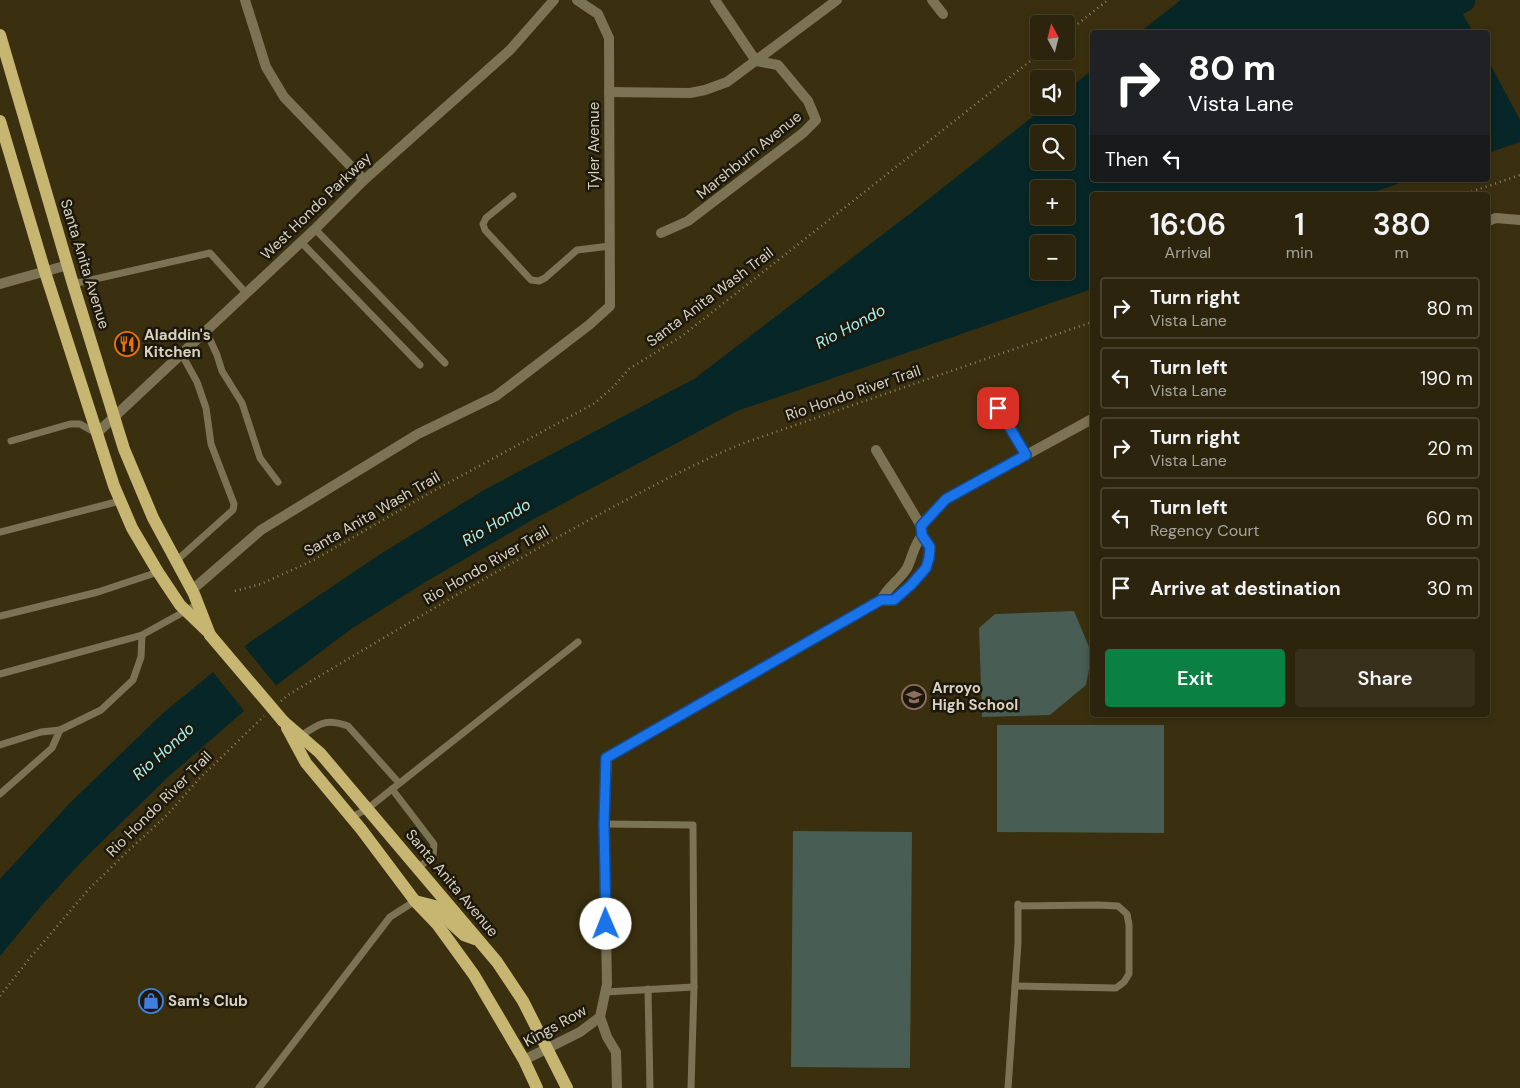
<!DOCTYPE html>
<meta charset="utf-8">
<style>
:root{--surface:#2c240c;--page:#38301a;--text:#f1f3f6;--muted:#a6a49d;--line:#48412d;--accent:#0b8043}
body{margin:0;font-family:"DM Sans",sans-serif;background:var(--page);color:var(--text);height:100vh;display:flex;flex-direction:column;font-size:19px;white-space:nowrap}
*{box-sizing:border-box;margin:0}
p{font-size:16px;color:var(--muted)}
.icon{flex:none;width:28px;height:28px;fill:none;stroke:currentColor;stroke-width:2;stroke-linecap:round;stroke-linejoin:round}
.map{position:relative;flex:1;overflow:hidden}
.sheet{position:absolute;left:1090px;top:192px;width:400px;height:525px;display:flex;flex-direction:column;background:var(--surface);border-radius:5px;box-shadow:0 2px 8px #0003,0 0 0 1px var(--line)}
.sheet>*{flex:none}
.top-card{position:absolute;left:1090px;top:30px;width:400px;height:152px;border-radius:5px;box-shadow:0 2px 8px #0003,0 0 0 1px var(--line);background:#202124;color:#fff;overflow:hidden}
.needle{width:32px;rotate:353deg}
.buttons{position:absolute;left:1030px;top:15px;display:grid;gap:10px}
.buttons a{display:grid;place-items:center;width:45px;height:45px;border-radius:5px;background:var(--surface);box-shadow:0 2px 8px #0003,0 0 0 1px var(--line);font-size:25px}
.pin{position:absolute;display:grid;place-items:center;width:42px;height:42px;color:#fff;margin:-21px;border-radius:10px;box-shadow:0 2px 8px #0006}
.me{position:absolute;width:55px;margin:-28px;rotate:359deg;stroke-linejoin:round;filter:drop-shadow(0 0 4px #0008)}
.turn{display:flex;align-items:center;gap:18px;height:105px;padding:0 15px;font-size:22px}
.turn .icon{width:65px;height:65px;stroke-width:2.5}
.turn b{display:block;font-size:35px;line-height:42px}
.then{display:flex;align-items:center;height:48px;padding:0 15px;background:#0003;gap:10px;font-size:19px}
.eta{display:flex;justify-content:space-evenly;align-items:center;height:85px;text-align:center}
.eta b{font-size:30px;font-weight:600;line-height:35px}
.cta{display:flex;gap:10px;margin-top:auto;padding:10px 15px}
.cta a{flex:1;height:58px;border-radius:5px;background:var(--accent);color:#fff;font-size:20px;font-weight:600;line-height:58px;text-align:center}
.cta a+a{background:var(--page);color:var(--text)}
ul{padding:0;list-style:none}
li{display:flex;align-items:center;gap:15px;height:62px;margin:0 10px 8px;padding:0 5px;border:2px solid var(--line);border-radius:5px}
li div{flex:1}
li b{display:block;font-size:19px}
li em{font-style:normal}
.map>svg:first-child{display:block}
.green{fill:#485d53}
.water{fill:#062627;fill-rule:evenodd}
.pier{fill:#3a3010}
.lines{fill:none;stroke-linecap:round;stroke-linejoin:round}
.river{stroke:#062627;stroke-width:25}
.path{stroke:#8a826a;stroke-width:2.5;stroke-dasharray:1 4;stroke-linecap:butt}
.service{stroke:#7c7354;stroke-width:7}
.minor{stroke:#7c7354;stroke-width:10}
.tertiary{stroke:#7c7354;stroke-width:10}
.primary{stroke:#c7b572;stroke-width:12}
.primary-bridge{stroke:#c7b572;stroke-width:12}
.route-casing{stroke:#114b97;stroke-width:12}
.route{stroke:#1a73e8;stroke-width:9}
.labels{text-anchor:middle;stroke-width:5;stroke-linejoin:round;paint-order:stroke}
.street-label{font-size:15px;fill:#d8d2c1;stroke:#1d180b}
.poi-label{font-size:15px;font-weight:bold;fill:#d8d2c1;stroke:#1d180b;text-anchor:start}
.water-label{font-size:16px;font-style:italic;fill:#a6f2f5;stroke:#1d180b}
</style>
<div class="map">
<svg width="1520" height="1088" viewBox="0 0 1520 1088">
<rect width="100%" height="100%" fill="#3a3010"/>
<g class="green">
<path d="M 1074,611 L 1092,654 L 1086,685 L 1050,715 L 982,717 L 979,628 L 995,614 Z"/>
<path d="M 997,725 L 1164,725 L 1164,833 L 997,832 Z"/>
<path d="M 793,831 L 912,832 L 910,1068 L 791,1067 Z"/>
</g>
<g class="water">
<path d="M 1181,0 L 1455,0 L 1473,32 L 1140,32 Z"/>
<path d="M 1488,60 L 1520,120 L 1520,142 L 1488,153 Z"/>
<path d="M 1092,70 L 1092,180 L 1409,180 L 1365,195 L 1092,195 L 1092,289 L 737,411 L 532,520 L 427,581 L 351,629 L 282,681 L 244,711 L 167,778 L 84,859 L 41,906 L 0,956 L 0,879 L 70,803 L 163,713 L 250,642 L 379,555 L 484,490 L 694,379 L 916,209 L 1046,106 L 1066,106 L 1066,91 ZM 1039,134 L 1066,134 L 1066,161 L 1039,161 ZM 1039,189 L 1066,189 L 1066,216 L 1039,216 ZM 1039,244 L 1066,244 L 1066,271 L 1039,271 Z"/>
</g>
<path class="pier" d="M 243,645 L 278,688 L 246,713 L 212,671 Z"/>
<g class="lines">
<path class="river" d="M 1402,32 L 1463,0"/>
<g class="path">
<path d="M 1066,33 L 1108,0"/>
<path d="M 1462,195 L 1520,175"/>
<path d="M 235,591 L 261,584 L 314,560 L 426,495 L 595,403 L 613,387 L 629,369 L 682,336 L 1043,51"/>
<path d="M 281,701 L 288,695 C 381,639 474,584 569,531 C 626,500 682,469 741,444 L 1092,322"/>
<path d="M 0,996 L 29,959 L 89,889 L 126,853 L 168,814 L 199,779 L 264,716"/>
</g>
<g class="service">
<path d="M 513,196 L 486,218 L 483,224 L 485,230 L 531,280 L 539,281 L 545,278 L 577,250 L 610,246"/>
<path d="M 315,229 L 445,363"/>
<path d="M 301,242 L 420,365"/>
<path d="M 73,284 L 210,253 L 246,293"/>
<path d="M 206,331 L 217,355 L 222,371 L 242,403 L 260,458 L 278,482"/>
<path d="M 11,441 L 70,424 L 80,424 L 96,433"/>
<path d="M 0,532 L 120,501"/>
<path d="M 176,561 L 233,510 L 234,504 L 211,444 L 206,408 L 197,382 L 181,353"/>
<path d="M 0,616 L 98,592 L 158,572"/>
<path d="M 142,635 L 198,604"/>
<path d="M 0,674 L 142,635 L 141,657 L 133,680 L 101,710 L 60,730 L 41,732 L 0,745"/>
<path d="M 298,737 C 319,726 321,717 348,726 L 399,783"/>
<path d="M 392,789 L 434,844 L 433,856 L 418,868"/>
<path d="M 0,794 L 52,748 L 60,730"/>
<path d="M 352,817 L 367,809 L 578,642"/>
<path d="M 604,824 L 693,825 L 694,987 L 605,992"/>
<path d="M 1015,986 L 1116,988 L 1124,982 L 1129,974 L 1129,925 L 1127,914 L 1118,906 L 1099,905 L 1018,906"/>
<path d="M 648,989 L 650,1088"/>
<path d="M 259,1088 L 390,917 L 415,901"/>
<path d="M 691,1088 L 694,987"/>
<path d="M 1008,1088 L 1018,943 L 1018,904"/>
</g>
<g class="minor">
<path d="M 245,0 L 266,67 L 284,97 L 364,180"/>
<path d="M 932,0 L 943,14"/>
<path d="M 609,92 L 690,93 L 705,90 L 727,82 L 837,0"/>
<path d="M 1488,221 L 1496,218 L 1520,220"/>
<path d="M 661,233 L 688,221 L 803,133 L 816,120 L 808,101 L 778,65 L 756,61 L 715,0"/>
<path d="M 0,284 L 68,265"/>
<path d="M 998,408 L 1026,455"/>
<path d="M 876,450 L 921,526"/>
<path d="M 192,590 L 261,530 L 418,434 L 496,396 L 589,325 L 610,306 L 609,38 L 598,14 L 577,0"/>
<path d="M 881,600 C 888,586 900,580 907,568 C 913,556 913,547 922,535"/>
<path d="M 600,1017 L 607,1037 L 616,1052 L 617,1088"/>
<path d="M 524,1060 L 580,1032 L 600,1017 L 607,984 L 604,824 L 607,758 L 881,600 L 894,599 L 911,585 L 926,568 L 929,559 L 930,547 L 922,535 L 921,526 L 946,499 L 1092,419"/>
</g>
<path class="tertiary" d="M 97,433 L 315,229 L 364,180 L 510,50 L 554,0"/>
<g class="primary">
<path d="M 0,35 L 73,284 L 124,449 L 153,518 L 194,594 L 210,635"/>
<path d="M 0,121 L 45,272 L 114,486 L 132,528 L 158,572 L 180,605 L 207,631"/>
<path d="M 283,721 L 320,753 L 497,962 L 523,1001 L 567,1088"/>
<path d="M 287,728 L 306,763 L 361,829 L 415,901 L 437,924 L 474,975 L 524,1060 L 537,1088"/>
<path d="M 415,901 L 435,906 L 451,923 L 464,935 L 475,939"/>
</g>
<path class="primary-bridge" d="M 210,635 L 283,721"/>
</g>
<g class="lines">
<defs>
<path id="route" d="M 606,924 L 604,824 L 606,758 L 881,600 L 894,600 L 911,585 L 926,568 L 929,558 L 930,547 L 922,535 L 921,526 L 946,499 L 1026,455 L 998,408"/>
</defs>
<use href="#route" class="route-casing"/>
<use href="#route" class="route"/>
</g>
<defs>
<symbol id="restaurant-ring" viewBox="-11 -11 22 22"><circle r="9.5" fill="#1d180b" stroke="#e8710a" stroke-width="1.5"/><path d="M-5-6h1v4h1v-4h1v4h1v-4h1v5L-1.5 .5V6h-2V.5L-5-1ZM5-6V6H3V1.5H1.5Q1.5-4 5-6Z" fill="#e8710a"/></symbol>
<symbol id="school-ring" viewBox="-11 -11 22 22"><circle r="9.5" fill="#1d180b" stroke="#8d6e63" stroke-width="1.5"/><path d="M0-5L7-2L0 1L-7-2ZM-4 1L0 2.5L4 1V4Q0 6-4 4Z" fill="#8d6e63"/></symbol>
<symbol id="shop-ring" viewBox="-11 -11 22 22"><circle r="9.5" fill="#1d180b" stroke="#3f7fe0" stroke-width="1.5"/><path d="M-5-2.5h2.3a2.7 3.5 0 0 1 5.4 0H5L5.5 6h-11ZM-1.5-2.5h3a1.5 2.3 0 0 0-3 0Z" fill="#3f7fe0"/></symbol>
</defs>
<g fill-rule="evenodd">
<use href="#restaurant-ring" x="113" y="330" width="28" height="28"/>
<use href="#school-ring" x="900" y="683" width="28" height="28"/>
<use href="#shop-ring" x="137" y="987" width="28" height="28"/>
</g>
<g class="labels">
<g class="street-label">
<text transform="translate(594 146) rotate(-90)" y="5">Tyler Avenue</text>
<text transform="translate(749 155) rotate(-39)" y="5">Marshburn Avenue</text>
<text transform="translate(316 206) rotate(-44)" y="5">West Hondo Parkway</text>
<text transform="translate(85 264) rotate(73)" y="5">Santa Anita Avenue</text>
<text transform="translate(710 297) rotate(-37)" y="5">Santa Anita Wash Trail</text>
<text transform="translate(853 393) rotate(-19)" y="5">Rio Hondo River Trail</text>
<text transform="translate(372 514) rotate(-30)" y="5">Santa Anita Wash Trail</text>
<text transform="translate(486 565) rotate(-30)" y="5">Rio Hondo River Trail</text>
<text transform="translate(159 804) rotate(-45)" y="5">Rio Hondo River Trail</text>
<text transform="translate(452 883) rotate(50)" y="5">Santa Anita Avenue</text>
<text transform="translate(555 1026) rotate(-29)" y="5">Kings Row</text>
</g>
<g class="poi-label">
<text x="144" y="340">Aladdin's<tspan x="144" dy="17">Kitchen</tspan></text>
<text x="932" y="693">Arroyo<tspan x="932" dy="17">High School</tspan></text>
<text x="168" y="1006">Sam's Club</text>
</g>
<g class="water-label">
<text transform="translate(850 326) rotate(-28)" y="6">Rio Hondo</text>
<text transform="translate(496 522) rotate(-31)" y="6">Rio Hondo</text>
<text transform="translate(163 751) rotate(-42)" y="6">Rio Hondo</text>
</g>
</g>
</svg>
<div class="buttons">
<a><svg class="needle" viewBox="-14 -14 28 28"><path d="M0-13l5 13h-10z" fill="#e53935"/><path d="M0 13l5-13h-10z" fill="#a6a49d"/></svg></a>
<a><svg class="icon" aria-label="sound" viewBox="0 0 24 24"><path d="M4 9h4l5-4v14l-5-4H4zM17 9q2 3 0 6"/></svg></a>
<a><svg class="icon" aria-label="search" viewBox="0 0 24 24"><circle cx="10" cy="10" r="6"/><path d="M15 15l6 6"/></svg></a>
<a>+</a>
<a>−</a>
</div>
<div class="pin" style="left:998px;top:408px;background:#d93025"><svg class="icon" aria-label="arrive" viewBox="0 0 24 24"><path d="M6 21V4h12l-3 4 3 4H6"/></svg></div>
<svg class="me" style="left:606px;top:924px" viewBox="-20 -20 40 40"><circle r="19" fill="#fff"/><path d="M0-13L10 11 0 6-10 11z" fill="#1a73e8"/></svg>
<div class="top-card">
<div class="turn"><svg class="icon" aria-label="right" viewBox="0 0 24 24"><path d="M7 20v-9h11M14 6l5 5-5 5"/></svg><div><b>80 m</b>Vista Lane</div></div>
<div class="then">Then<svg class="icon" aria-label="left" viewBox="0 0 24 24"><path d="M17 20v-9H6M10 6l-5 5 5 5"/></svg></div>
</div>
<section class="sheet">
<div class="eta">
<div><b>16:06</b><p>Arrival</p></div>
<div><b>1</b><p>min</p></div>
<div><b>380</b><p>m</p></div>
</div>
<ul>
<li><svg class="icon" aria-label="right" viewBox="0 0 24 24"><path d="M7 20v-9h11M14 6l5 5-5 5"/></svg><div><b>Turn right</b><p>Vista Lane</p></div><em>80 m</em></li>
<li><svg class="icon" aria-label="left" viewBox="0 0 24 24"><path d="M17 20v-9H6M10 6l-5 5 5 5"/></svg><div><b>Turn left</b><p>Vista Lane</p></div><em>190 m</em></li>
<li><svg class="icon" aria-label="right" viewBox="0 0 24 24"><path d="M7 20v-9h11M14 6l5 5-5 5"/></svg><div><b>Turn right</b><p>Vista Lane</p></div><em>20 m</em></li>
<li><svg class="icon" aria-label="left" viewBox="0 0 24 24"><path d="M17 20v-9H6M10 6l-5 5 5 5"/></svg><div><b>Turn left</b><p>Regency Court</p></div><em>60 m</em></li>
<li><svg class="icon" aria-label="arrive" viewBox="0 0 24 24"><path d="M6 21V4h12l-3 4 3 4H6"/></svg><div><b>Arrive at destination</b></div><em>30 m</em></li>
</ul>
<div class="cta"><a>Exit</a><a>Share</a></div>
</section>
</div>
